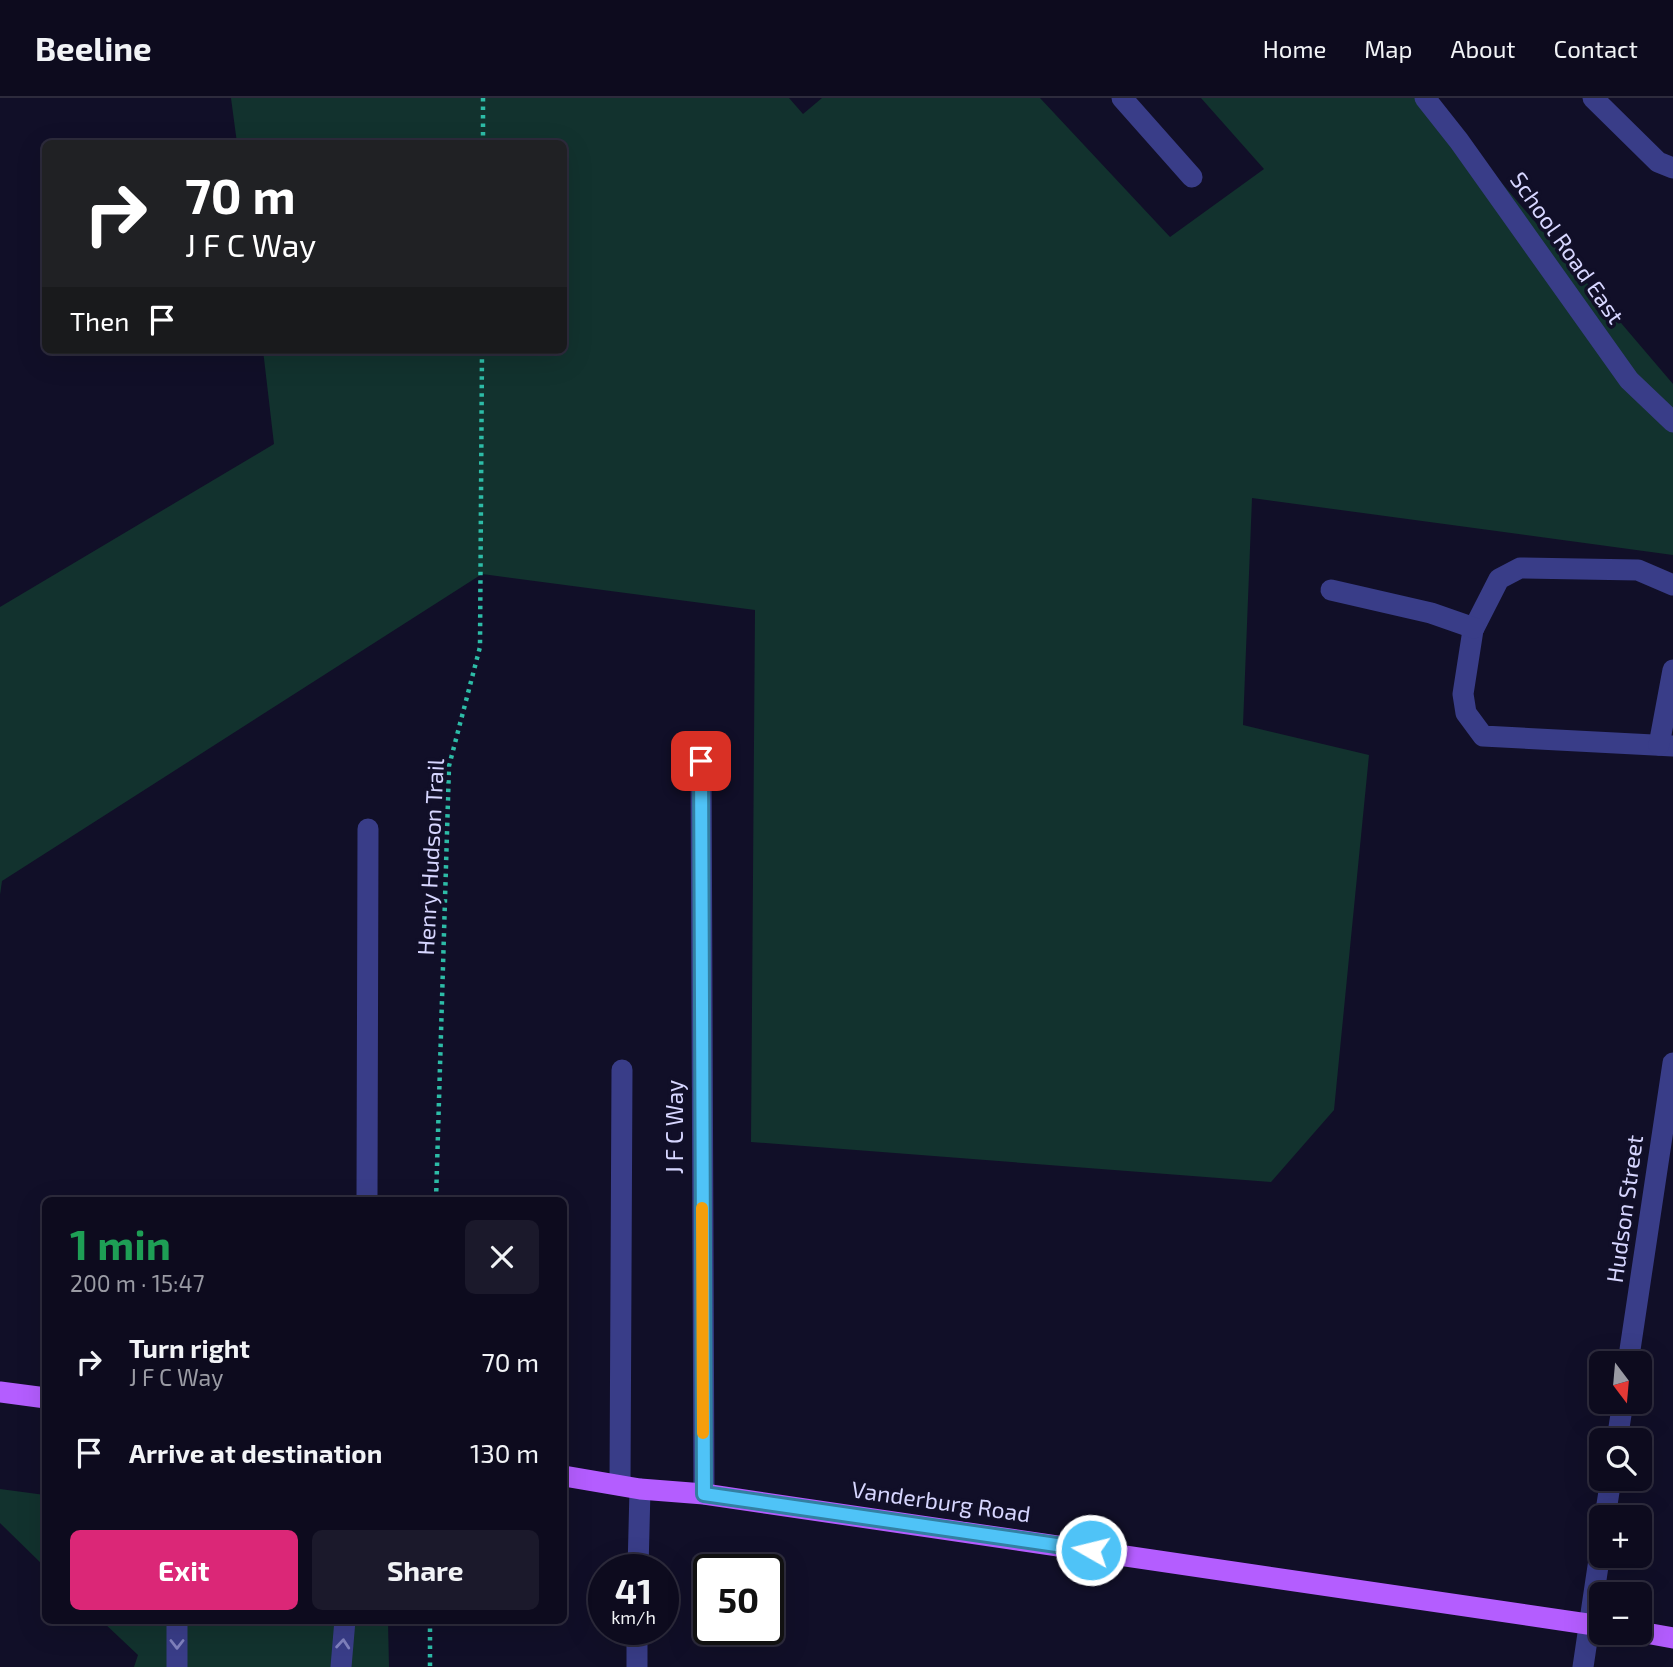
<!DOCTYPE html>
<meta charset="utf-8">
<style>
:root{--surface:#0d0b1e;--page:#1b192b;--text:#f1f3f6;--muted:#9a9ba4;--line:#2d2b3c;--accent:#db2777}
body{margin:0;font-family:"Exo 2",sans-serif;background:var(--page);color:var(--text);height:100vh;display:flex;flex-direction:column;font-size:26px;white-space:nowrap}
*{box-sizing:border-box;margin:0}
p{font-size:23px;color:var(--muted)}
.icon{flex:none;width:38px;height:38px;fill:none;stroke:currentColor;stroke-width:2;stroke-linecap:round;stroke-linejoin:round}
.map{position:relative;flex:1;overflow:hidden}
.drawer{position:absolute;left:42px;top:1099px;width:525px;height:427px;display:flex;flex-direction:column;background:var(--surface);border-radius:10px;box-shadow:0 7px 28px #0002,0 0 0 2px var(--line)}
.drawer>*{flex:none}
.hud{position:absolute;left:42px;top:42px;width:525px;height:214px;border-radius:10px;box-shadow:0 7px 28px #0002,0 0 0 2px var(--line);background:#202124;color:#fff;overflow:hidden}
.needle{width:46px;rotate:164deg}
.controls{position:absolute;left:1589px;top:1253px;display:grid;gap:14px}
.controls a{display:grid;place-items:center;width:63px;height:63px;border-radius:10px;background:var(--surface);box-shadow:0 7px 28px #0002,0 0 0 2px var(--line);font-size:35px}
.speed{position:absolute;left:588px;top:1456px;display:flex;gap:14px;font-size:35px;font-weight:700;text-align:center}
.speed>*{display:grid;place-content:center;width:91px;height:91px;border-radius:50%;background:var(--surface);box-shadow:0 7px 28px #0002,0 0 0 2px var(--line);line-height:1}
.speed small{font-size:18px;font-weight:400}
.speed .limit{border:4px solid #111;border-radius:10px;background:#fff;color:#111}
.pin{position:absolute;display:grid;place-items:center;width:60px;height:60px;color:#fff;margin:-30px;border-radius:14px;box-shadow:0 4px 10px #0006}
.me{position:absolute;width:77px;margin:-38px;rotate:278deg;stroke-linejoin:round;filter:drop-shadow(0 0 5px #0008)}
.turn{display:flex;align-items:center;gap:24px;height:147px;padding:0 28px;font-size:32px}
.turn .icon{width:91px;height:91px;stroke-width:2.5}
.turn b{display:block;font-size:49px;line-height:60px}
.then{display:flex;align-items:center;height:66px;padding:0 28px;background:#0003;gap:14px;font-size:26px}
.round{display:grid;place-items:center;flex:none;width:74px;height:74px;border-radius:10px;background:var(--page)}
.headline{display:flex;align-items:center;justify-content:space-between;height:119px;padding:0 28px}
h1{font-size:42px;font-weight:700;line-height:52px;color:#1e9e55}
.action{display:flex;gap:14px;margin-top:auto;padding:14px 28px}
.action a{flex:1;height:80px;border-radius:10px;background:var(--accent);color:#fff;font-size:28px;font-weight:700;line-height:80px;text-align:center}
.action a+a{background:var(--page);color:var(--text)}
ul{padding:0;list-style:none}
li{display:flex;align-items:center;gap:21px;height:91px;padding:0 28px}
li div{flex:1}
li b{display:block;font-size:26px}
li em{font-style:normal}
header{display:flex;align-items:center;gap:42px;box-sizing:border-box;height:98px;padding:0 35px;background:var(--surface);border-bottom:2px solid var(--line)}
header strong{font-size:33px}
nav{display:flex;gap:38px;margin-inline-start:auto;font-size:24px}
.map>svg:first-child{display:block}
.green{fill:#12322e}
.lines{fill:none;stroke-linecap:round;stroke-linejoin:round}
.path{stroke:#2dbca7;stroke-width:4.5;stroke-dasharray:3.5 5;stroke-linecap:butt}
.minor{stroke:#393d88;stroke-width:21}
.major{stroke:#b45dff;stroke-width:21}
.oneway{stroke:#8082be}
.route-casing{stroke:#337fa1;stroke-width:18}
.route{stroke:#4fc3f7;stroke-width:12}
.slow{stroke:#f59e0b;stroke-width:12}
.labels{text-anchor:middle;stroke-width:7;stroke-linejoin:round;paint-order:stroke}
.street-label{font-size:23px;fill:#d7d6ff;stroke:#110f28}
</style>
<header>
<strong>Beeline</strong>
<nav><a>Home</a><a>Map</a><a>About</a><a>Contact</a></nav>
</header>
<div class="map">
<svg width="1673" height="1569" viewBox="0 0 1673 1569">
<rect width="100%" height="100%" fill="#110f28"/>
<g class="green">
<path d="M 231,0 L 789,0 L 803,16 L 822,0 L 1040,0 L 1170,139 L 1264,71 L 1201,0 L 1424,0 L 1466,43 L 1673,286 L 1673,457 L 1252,400 L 1243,627 L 1369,657 L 1334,1012 L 1271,1084 L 751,1044 L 755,512 L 482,476 L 2,783 L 0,797 L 0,509 L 274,346 L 263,252 L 564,252 L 564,46 L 237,45 Z"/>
<path d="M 0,1391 L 45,1397 L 45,1469 L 0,1425 Z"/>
<path d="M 102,1523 L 388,1523 L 389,1569 L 134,1569 L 138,1557 Z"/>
</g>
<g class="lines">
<g class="path">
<path d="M 483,46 L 483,0"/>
<path d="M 436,1102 L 449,668 L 480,549 L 482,252"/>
<path d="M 430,1522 L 430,1569"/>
</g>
<g class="minor">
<path d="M 1122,0 L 1192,79"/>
<path d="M 1425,0 L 1459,43 L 1629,282 L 1673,324"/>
<path d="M 1593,0 L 1658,64 L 1673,70"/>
<path d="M 1673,487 L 1638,472 L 1520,470 L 1499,481 L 1473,532 L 1463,596 L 1466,615 L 1483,638 L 1673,648"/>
<path d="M 1331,492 L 1431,515 L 1474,530"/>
<path d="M 1659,647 L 1673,572"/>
<path d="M 701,663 L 704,1396"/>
<path d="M 367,1102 L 368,731"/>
<path d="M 1628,1265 L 1673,965"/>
<path d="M 1617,1342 L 1623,1304"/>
<path d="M 620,1387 L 622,972"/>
<path d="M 1605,1419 L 1611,1381"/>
<path d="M 638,1472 L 640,1391"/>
<path d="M 177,1569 L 177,1522"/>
<path d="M 341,1569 L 345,1522"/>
<path d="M 637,1569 L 637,1531"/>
<path d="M 1583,1569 L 1601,1448"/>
</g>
<g class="major">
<path d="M 0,1294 L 46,1300"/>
<path d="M 564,1378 L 640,1391 L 704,1396 L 1601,1528"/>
<path d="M 1640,1534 L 1673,1540"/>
</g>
</g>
<defs><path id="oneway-chevron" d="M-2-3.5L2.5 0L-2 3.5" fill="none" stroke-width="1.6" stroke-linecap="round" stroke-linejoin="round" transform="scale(1.75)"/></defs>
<g class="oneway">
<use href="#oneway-chevron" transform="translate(177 1546) rotate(90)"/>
<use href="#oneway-chevron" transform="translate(343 1546) rotate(-85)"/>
</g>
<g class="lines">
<defs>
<path id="route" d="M 701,663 L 704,1396 L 1091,1452"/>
</defs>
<use href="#route" class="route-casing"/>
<use href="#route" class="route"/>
<path class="slow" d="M 702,1110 L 703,1335"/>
</g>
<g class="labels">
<g class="street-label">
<text transform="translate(1567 150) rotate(55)" y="8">School Road East</text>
<text transform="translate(431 759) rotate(-87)" y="8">Henry Hudson Trail</text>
<text transform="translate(675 1029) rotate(-90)" y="8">J F C Way</text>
<text transform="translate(1625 1111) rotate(-82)" y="8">Hudson Street</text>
<text transform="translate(941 1404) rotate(8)" y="8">Vanderburg Road</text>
</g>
</g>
</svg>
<div class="controls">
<a><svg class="needle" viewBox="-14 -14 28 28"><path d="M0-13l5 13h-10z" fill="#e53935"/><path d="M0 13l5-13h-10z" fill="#9a9ba4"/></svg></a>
<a><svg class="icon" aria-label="search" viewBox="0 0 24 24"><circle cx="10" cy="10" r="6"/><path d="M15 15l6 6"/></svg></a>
<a>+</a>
<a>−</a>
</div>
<div class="speed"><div>41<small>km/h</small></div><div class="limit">50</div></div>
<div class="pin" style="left:701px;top:663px;background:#d93025"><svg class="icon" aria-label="arrive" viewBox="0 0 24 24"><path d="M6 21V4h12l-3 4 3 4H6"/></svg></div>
<svg class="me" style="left:1091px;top:1452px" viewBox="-20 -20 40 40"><circle r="17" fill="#4fc3f7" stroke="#fff" stroke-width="3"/><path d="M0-11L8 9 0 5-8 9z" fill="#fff"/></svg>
<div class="hud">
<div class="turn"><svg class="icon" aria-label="right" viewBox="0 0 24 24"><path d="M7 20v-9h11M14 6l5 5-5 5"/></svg><div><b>70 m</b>J F C Way</div></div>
<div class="then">Then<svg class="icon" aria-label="arrive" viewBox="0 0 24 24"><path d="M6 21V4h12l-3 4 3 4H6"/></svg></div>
</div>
<section class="drawer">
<div class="headline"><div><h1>1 min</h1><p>200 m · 15:47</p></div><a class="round"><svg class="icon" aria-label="close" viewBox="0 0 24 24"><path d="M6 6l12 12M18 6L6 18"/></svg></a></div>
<ul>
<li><svg class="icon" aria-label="right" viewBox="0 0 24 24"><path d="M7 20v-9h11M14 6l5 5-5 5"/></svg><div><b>Turn right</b><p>J F C Way</p></div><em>70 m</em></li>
<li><svg class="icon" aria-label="arrive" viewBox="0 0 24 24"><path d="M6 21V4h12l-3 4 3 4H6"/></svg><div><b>Arrive at destination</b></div><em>130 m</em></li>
</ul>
<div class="action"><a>Exit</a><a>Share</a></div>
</section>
</div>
